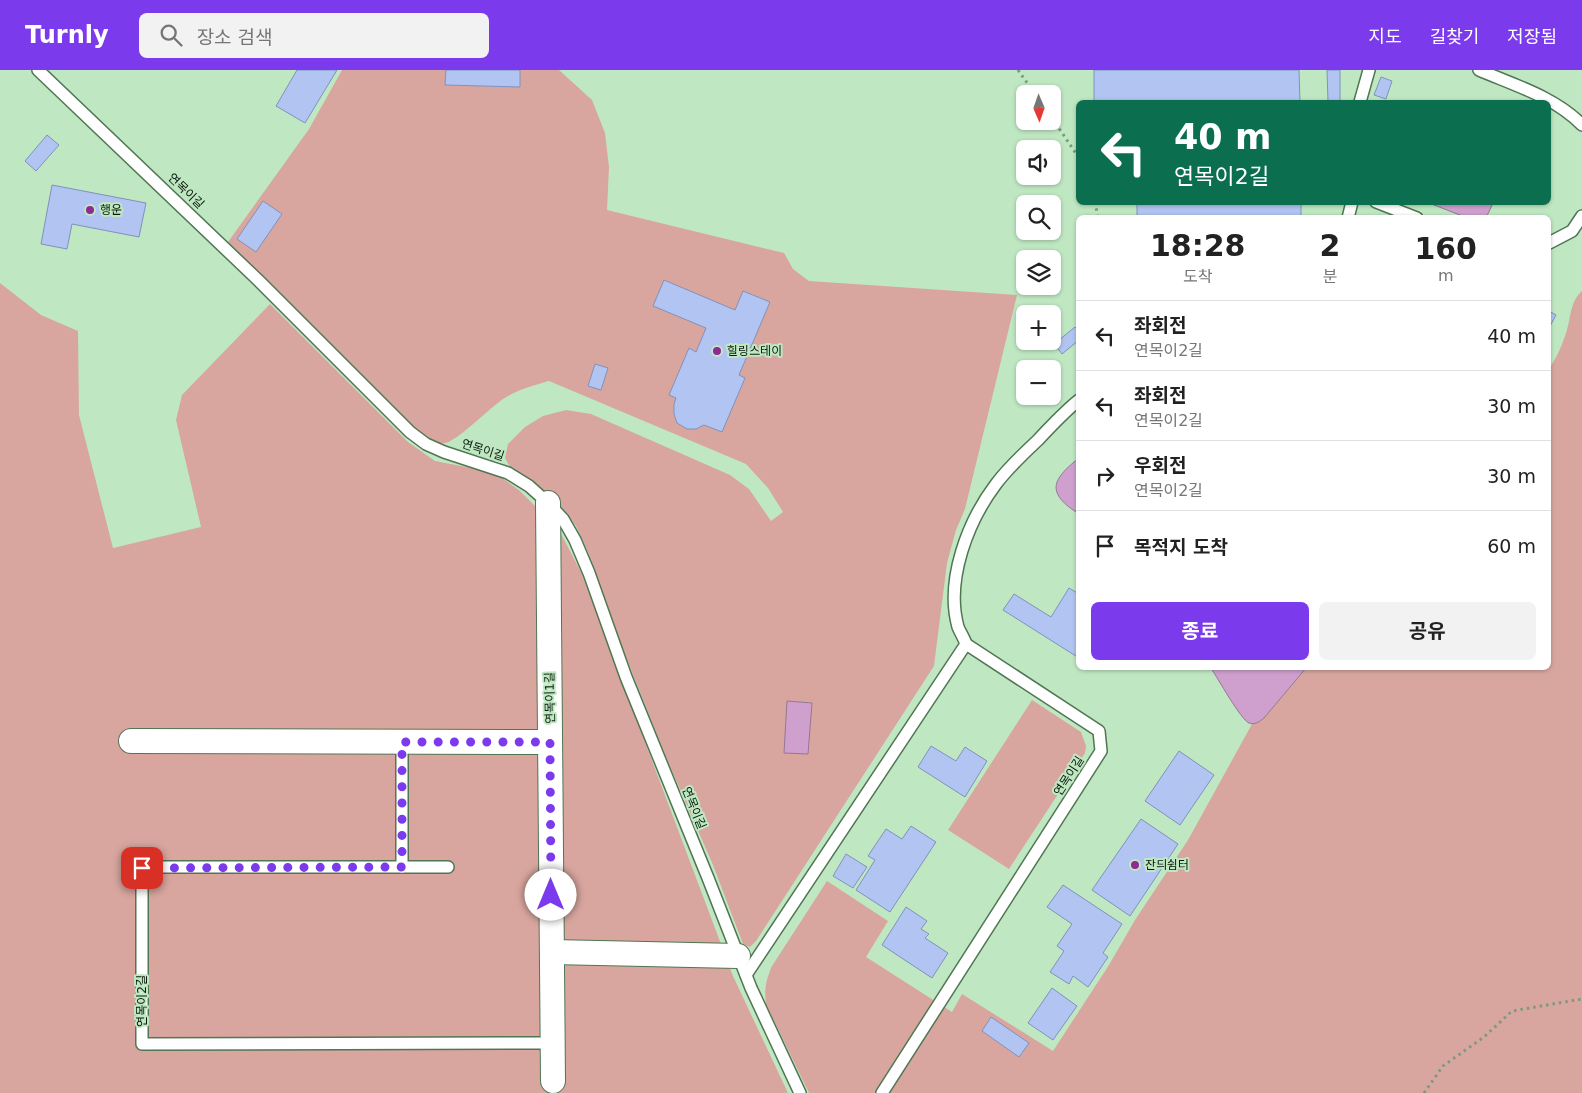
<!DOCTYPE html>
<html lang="ko">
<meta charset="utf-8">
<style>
:root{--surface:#fff;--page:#f2f2f2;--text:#222;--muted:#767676;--line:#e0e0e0;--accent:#7c3aed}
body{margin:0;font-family:"DejaVu Sans","Noto Sans KR",sans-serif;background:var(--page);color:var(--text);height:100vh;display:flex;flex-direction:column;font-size:19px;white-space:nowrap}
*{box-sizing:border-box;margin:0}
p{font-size:16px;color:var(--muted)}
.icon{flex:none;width:28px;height:28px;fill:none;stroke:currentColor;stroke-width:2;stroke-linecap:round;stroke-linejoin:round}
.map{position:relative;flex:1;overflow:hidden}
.details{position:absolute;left:1076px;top:145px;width:475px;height:455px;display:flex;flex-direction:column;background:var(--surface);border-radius:8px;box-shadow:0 1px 4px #0004}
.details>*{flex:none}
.banner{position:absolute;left:1076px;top:30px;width:475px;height:105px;border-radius:8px;box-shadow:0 1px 4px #0004;background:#0b6e4f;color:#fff;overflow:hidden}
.needle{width:32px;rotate:178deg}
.controls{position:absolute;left:1016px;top:15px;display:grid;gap:10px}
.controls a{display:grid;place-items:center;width:45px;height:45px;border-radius:8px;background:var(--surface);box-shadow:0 1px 4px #0004;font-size:25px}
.pin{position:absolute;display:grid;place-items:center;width:42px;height:42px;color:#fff;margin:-21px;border-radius:10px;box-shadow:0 2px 8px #0006}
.me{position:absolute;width:55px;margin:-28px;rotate:0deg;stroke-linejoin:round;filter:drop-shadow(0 0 4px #0008)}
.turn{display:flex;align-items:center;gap:18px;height:105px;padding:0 15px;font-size:22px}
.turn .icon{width:65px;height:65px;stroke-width:2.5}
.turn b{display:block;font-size:35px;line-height:42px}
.eta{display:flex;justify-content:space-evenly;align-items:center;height:85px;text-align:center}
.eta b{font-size:30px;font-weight:700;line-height:35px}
.primary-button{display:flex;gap:10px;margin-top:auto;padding:10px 15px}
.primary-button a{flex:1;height:58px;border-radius:8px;background:var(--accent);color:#fff;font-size:20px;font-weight:700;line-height:58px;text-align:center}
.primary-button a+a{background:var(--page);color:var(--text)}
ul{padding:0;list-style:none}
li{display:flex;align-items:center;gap:15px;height:70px;padding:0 15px;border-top:1px solid var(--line)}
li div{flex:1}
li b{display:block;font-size:19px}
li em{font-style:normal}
header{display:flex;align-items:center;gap:30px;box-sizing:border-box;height:70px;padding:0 25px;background:var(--accent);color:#fff}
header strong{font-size:24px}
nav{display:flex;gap:28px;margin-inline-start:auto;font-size:18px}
.search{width:350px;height:45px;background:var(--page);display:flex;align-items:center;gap:12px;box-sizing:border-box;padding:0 18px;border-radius:8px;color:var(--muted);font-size:19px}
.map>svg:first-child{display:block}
.green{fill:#d8a69f}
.water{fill:#cfa0ce;stroke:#947894}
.building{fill:#b2c5f2;stroke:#8091bc}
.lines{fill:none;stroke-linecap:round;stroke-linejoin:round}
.lane-casing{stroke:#517654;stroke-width:14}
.street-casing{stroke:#517654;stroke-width:26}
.path{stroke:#7c9b7e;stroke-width:3;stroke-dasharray:2.5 4;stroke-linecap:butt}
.lane{stroke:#fff;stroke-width:11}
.street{stroke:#fff;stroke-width:24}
.route{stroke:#7c3aed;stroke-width:9;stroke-dasharray:0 16.2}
.poi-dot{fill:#8e2a91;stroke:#bfe8c2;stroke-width:2}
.labels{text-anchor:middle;stroke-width:4;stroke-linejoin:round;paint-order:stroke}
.street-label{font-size:12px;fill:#0a1a0c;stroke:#bfe8c2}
.poi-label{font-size:12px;fill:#0a1a0c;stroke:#bfe8c2;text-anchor:start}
</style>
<header>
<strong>Turnly</strong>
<div class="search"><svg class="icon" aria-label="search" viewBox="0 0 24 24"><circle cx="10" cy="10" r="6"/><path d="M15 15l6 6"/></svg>장소 검색</div>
<nav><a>지도</a><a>길찾기</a><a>저장됨</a></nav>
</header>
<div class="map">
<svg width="1582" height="1023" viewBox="0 0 1582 1023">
<rect width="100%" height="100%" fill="#bfe8c2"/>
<g class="green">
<path d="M 342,0 L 559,0 L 592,30 L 605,63 L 609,97 L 607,140 L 784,183 L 793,199 L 809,211 L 1017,225 L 965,439 L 956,460 L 947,493 L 934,596 L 756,871 L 750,877 L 743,874 L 713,795 L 666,687 L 622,577 L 588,482 L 576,456 L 566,442 L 546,422 L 510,397 L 505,388 L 508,374 L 525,357 L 543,346 L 566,340 L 591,344 L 730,405 L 749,419 L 771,451 L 783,442 L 768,418 L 746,394 L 549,311 C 532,316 517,320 503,329 C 490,338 456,372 445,373 C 434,375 424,365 415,359 L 228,172 L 309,59 Z"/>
<path d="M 0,213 L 41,245 L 78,261 L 79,345 L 113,478 L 201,457 L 176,350 L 182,325 L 270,234 L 408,372 L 435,391 L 477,399 L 501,407 L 520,421 L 559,460 L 581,502 L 733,906 L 788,1023 L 0,1023 Z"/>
<path d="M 1582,221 L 1582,1023 L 809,1023 L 766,934 C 764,919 766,910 772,896 L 827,811 L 888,851 L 866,887 L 952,942 L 962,924 L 1053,981 L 1109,895 L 1135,850 L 1188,770 L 1252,654 L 1258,652 L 1264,648 L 1306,598 L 1549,598 L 1549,299 C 1556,288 1561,278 1565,266 C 1571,251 1569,232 1582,221 Z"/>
<path d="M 1032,630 L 1081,662 L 1086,676 L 1085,683 L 1009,799 L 948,760 Z"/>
</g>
<g class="water">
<path d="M 1429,133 L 1493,133 L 1486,148 L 1465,147 Z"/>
<path d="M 1079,388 L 1079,444 C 1046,423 1051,410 1079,388 Z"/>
<path d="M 1211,598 L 1306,598 L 1264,648 C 1259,652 1255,655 1249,653 C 1241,650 1217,607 1211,598 Z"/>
<path d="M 787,631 L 812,633 L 808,684 L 784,683 Z"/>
</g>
<g class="building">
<path d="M 297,0 L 337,0 L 305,53 L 276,36 Z"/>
<path d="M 446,0 L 520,0 L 520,17 L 445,15 Z"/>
<path d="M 1094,0 L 1299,0 L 1300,32 L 1094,32 Z"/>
<path d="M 1327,0 L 1340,0 L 1340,32 L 1328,32 Z"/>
<path d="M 1381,7 L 1392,11 L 1386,29 L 1374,25 Z"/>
<path d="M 47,65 L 59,75 L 36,101 L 25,91 Z"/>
<path d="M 52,115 L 146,133 L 139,167 L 72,154 L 67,179 L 41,174 Z"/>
<path d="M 263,131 L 282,144 L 256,182 L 237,169 Z"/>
<rect x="1137" y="132" width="164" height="16"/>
<path d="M 664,210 L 735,240 L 743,221 L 770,232 L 739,305 L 745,308 L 722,362 L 704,355 L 696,359 L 687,359 L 677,353 L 674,344 L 674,334 L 676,328 L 669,325 L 689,278 L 696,282 L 706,258 L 653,236 Z"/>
<path d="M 1549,241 L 1556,245 L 1549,258 Z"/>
<path d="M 1075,257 L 1079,261 L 1079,270 L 1062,284 L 1054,274 Z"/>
<path d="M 595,294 L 608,298 L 601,320 L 588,316 Z"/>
<path d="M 1069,518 L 1079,524 L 1079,588 L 1003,540 L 1014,524 L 1051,547 Z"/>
<path d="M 931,676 L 956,691 L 965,677 L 987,691 L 965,727 L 918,697 Z"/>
<path d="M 1179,681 L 1214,705 L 1180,755 L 1145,731 Z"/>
<path d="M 1141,749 L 1178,774 L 1130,846 L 1092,820 Z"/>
<path d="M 911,756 L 936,772 L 890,842 L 856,820 L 875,790 L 868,786 L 886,759 L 902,769 Z"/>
<path d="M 846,784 L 867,797 L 853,818 L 833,806 Z"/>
<path d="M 1063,815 L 1122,854 L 1103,883 L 1108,887 L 1088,917 L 1073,906 L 1069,914 L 1050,902 L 1064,881 L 1057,876 L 1072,854 L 1047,837 Z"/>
<path d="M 906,837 L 927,851 L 921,859 L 929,864 L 925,868 L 948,883 L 932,908 L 882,875 Z"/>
<path d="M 1052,918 L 1077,936 L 1053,970 L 1028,953 Z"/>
<path d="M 991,947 L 1029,973 L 1019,987 L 982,961 Z"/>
</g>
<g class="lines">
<defs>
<g id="lane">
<path d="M 38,0 L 258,210 L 410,362 L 426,374 L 444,382 L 508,403 L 529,416 L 548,433 L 563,449 L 575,470 L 589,503 L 626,607 L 708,808 L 751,918 L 800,1023"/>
<path d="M 1479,0 C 1514,15 1555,27 1582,55"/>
<path d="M 1360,32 L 1369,0"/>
<path d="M 1376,132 L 1417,148"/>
<path d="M 1348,148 L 1352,132"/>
<path d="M 1549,173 L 1572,161 L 1582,146"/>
<path d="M 966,574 C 964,568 960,562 958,557 C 945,510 968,451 996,414 C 1008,398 1023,384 1038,370 C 1051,356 1064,342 1079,330"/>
<path d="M 402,797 L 402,672"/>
<path d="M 448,797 L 142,797 L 142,974 L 553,973"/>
<path d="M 746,905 L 966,574 L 1099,661 L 1101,681 L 882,1023"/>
</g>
<g id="street">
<path d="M 548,433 L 553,1011"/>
<path d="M 131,671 L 550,672"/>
<path d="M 552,882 L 738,886"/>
</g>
</defs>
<use href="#lane" class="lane-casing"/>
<use href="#street" class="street-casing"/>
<g class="path">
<path d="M 1018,0 L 1035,24"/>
<path d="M 1052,48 L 1079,88"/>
<path d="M 1095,132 L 1098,148"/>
<path d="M 1424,1023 L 1443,996 L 1484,967 L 1512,941 L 1582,929"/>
</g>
<use href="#lane" class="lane"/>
<use href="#street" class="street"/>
</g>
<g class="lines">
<path class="route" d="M 142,798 L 402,797 L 402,672 L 550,672 L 551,825"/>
</g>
<g class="poi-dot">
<circle cx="90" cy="140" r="5"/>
<circle cx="717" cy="281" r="5"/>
<circle cx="1135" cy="795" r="5"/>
</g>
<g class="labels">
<g class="street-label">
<text transform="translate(186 121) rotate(44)" y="4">연목이길</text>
<text transform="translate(483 380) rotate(18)" y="4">연목이길</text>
<text transform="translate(550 628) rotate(-91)" y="4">연목이1길</text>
<text transform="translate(1069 706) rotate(-57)" y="4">연목이길</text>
<text transform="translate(694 738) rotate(68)" y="4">연목이길</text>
<text transform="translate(142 931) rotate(-90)" y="4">연목이2길</text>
</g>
<g class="poi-label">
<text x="100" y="144">행운</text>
<text x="727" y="285">힐링스테이</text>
<text x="1145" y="799">잔듸쉼터</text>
</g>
</g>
</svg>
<div class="controls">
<a><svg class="needle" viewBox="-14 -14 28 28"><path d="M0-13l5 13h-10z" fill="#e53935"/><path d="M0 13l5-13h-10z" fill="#767676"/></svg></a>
<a><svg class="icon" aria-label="sound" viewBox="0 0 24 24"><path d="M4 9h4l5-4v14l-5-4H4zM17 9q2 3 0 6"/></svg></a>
<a><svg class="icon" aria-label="search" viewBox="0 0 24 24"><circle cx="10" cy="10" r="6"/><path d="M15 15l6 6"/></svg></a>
<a><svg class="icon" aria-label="layers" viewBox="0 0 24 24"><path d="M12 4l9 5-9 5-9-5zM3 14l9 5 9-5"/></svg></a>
<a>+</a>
<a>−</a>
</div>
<div class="pin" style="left:142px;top:798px;background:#d93025"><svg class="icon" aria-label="arrive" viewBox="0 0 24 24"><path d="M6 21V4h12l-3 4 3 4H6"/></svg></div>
<svg class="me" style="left:551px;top:825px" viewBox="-20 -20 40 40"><circle r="19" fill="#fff"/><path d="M0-13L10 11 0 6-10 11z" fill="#7c3aed"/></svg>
<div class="banner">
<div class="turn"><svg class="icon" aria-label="left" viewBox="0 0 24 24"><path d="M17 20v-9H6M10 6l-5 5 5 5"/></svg><div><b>40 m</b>연목이2길</div></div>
</div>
<section class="details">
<div class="eta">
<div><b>18:28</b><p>도착</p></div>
<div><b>2</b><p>분</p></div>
<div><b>160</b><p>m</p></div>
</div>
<ul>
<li><svg class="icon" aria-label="left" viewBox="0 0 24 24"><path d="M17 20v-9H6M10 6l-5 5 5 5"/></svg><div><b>좌회전</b><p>연목이2길</p></div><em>40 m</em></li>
<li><svg class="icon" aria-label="left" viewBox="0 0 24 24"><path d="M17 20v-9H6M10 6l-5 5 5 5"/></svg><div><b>좌회전</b><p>연목이2길</p></div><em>30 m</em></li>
<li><svg class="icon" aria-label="right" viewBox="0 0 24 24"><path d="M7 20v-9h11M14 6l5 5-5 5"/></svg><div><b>우회전</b><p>연목이2길</p></div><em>30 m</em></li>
<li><svg class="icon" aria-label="arrive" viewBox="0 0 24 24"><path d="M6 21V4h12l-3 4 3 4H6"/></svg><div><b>목적지 도착</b></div><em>60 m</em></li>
</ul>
<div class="primary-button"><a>종료</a><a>공유</a></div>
</section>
</div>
